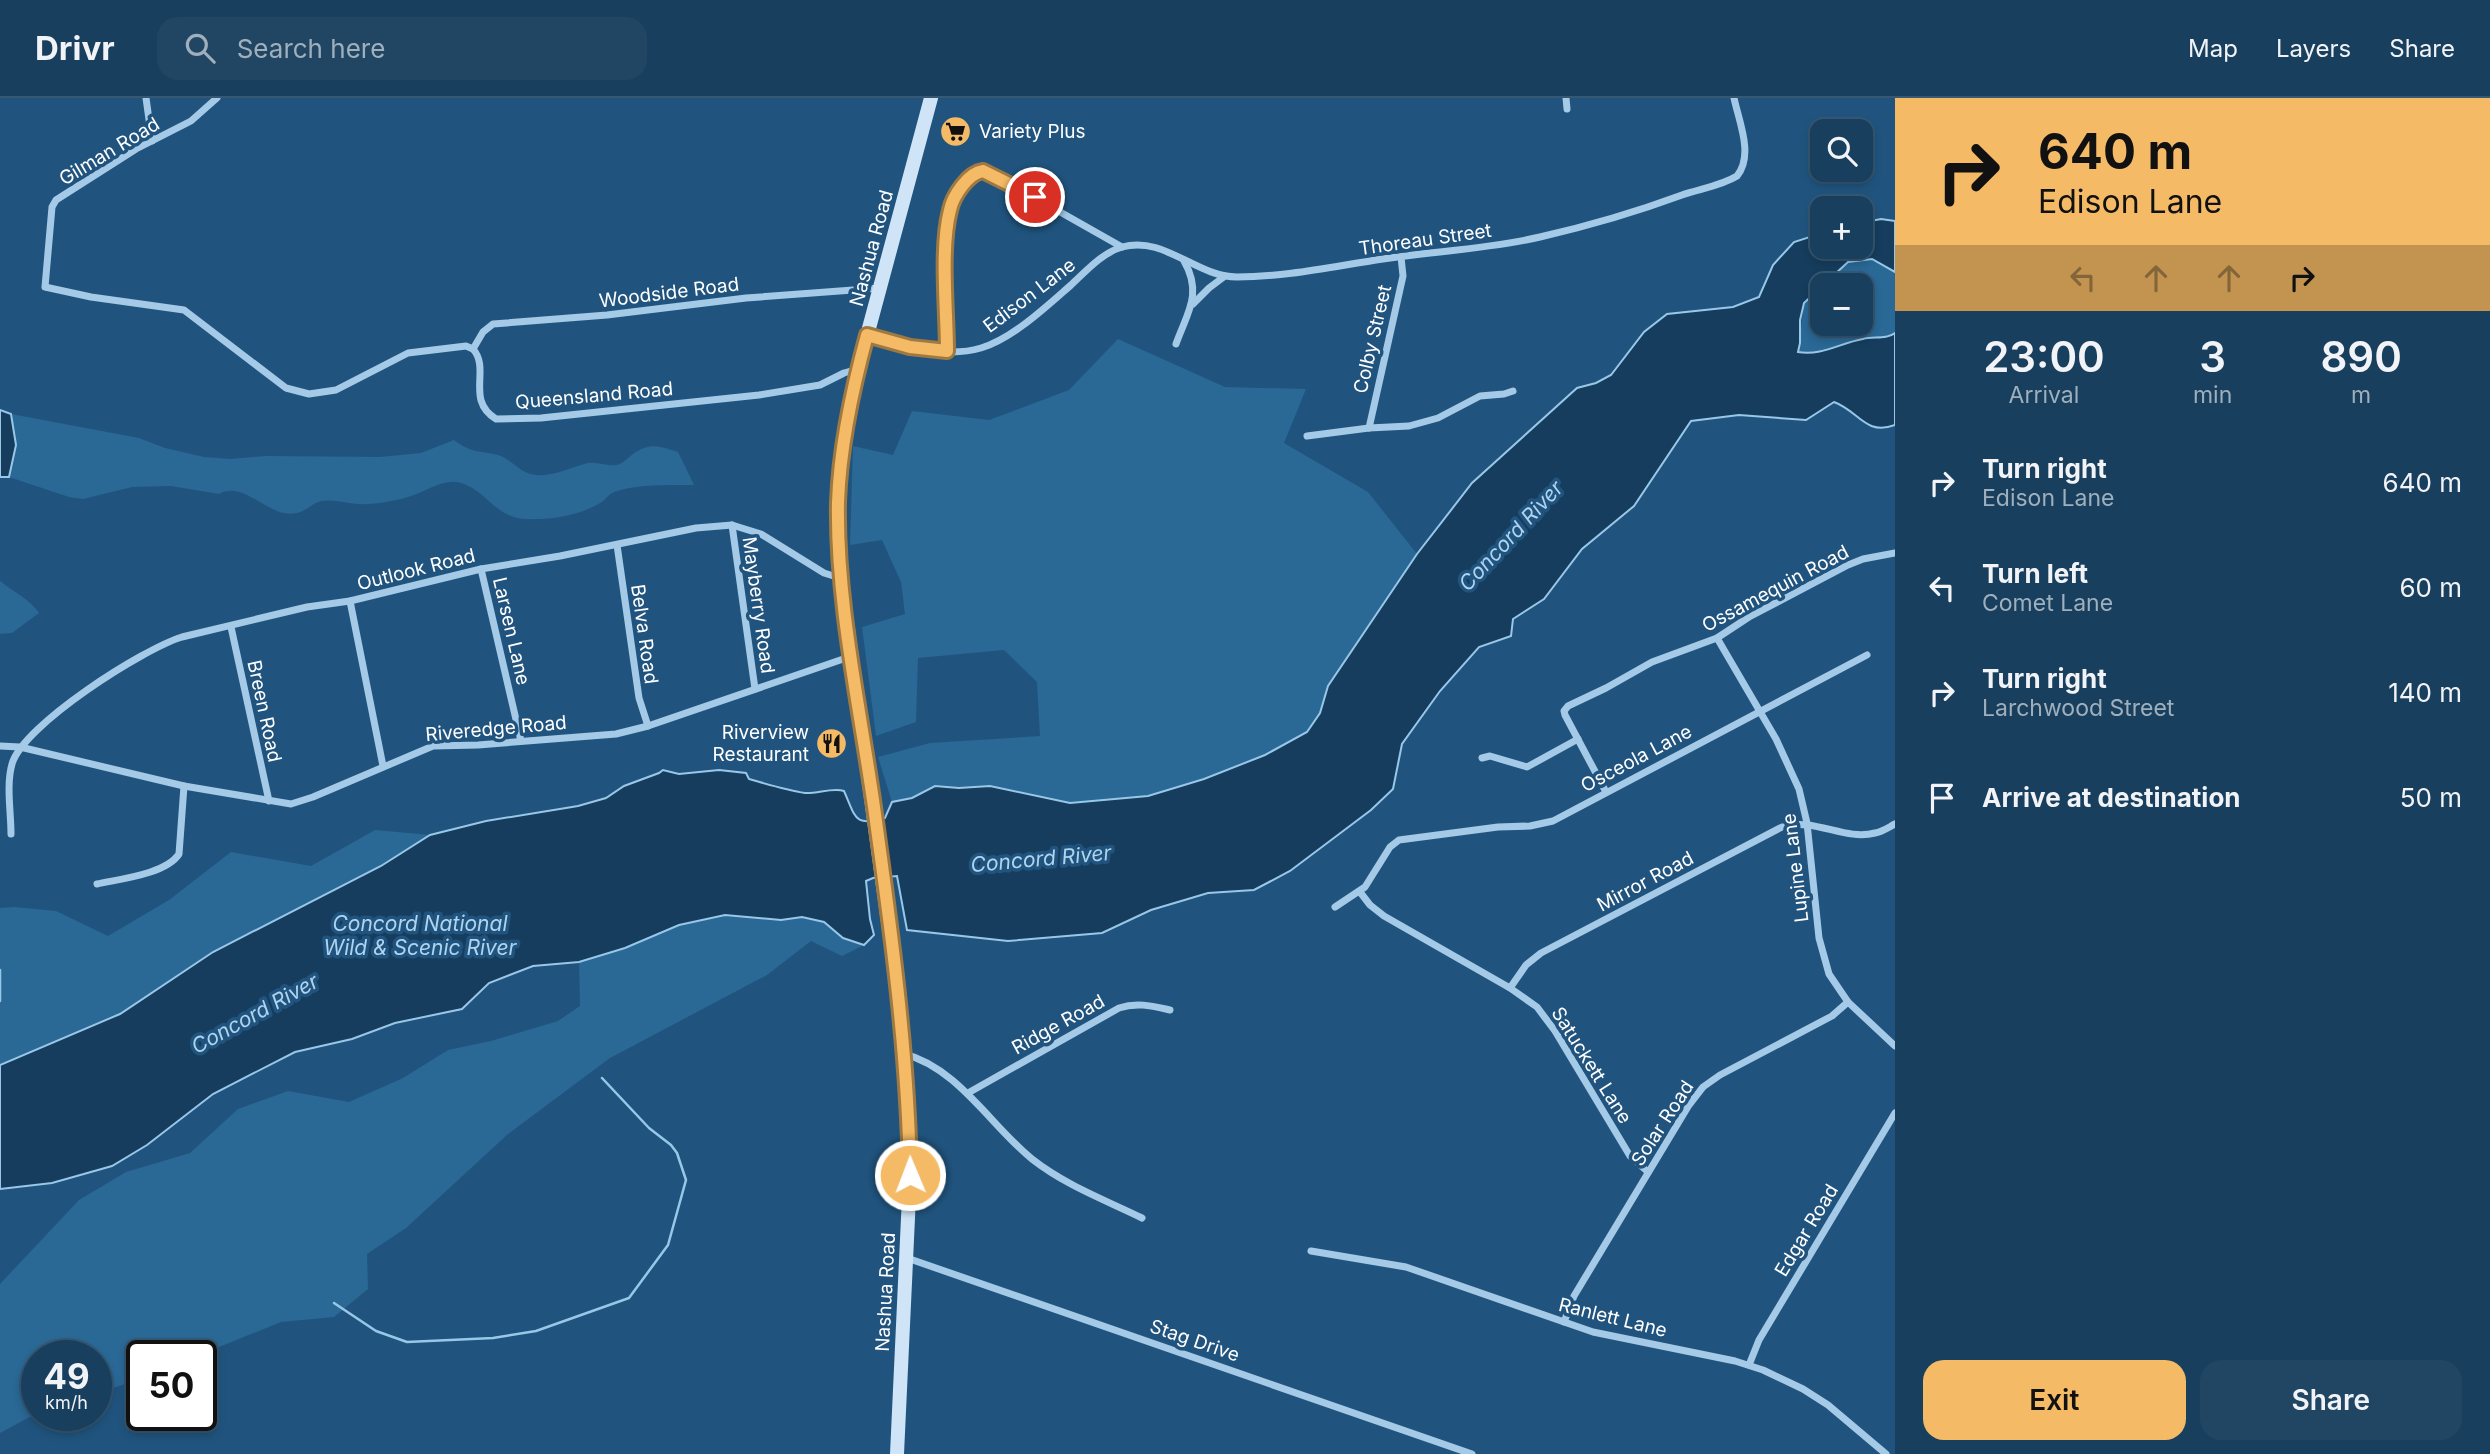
<!DOCTYPE html>
<meta charset="utf-8">
<style>
:root{--surface:#183f5e;--page:#214664;--text:#f1f3f6;--muted:#9fafbc;--line:#365873;--accent:#f4ba65}
body{margin:0;font-family:Inter,sans-serif;background:var(--page);color:var(--text);height:100vh;display:flex;flex-direction:column;font-size:26px;white-space:nowrap}
*{box-sizing:border-box;margin:0}
p{font-size:23px;color:var(--muted)}
.icon{flex:none;width:38px;height:38px;fill:none;stroke:currentColor;stroke-width:2;stroke-linecap:round;stroke-linejoin:round}
.map{position:relative;flex:1;overflow:hidden}
.details{display:flex;flex-direction:column;background:var(--surface);width:595px}
.details>*{flex:none}
.guide{background:#f4ba65;color:#111;overflow:hidden}
.controls{position:absolute;left:1810px;top:21px;display:grid;gap:14px}
.controls a{display:grid;place-items:center;width:63px;height:63px;border-radius:14px;background:var(--surface);box-shadow:0 4px 10px #0003,0 0 0 2px var(--line);font-size:35px}
.speed{position:absolute;left:21px;top:1242px;display:flex;gap:14px;font-size:35px;font-weight:700;text-align:center}
.speed>*{display:grid;place-content:center;width:91px;height:91px;border-radius:50%;background:var(--surface);box-shadow:0 4px 10px #0003,0 0 0 2px var(--line);line-height:1}
.speed small{font-size:18px;font-weight:400}
.speed .limit{border:4px solid #111;border-radius:10px;background:#fff;color:#111}
.pin{position:absolute;display:grid;place-items:center;width:60px;height:60px;color:#fff;margin:-30px;border:4px solid #fff;border-radius:50%;box-shadow:0 2px 7px #0007}
.me{position:absolute;width:77px;margin:-38px;rotate:359deg;stroke-linejoin:round;filter:drop-shadow(0 0 5px #0008)}
.turn{display:flex;align-items:center;gap:24px;height:147px;padding:0 28px;font-size:32px}
.turn .icon{width:91px;height:91px;stroke-width:2.5}
.turn b{display:block;font-size:49px;line-height:60px}
.lanes{display:flex;align-items:center;height:66px;padding:0 28px;background:#0003;justify-content:center;gap:35px;direction:ltr}
.lanes .off{opacity:.35}
.eta{display:flex;justify-content:space-evenly;align-items:center;height:119px;text-align:center}
.eta b{font-size:42px;font-weight:600;line-height:49px}
.primary-button{display:flex;gap:14px;margin-top:auto;padding:14px 28px}
.primary-button a{flex:1;height:80px;border-radius:21px;background:var(--accent);color:#111;font-size:28px;font-weight:600;line-height:80px;text-align:center}
.primary-button a+a{background:var(--page);color:var(--text)}
ul{padding:0;list-style:none}
li{display:flex;align-items:center;gap:21px;height:105px;padding:0 28px}
li div{flex:1}
li b{display:block;font-size:26px}
li em{font-style:normal}
header{display:flex;align-items:center;gap:42px;box-sizing:border-box;height:98px;padding:0 35px;background:var(--surface);border-bottom:2px solid var(--line)}
header strong{font-size:33px}
nav{display:flex;gap:38px;margin-inline-start:auto;font-size:24px}
.search{width:490px;height:63px;background:var(--page);display:flex;align-items:center;gap:18px;box-sizing:border-box;padding:0 24px;border-radius:21px;color:var(--muted);font-size:26px}
main{display:flex;flex:1;min-height:0}
.map>svg:first-child{display:block}
.green{fill:#2a6896;fill-rule:evenodd}
.water{fill:#163d5d;stroke:#98c7e8;stroke-width:2}
.lines{fill:none;stroke-linecap:round;stroke-linejoin:round}
.stream{stroke:#98c7e8;stroke-width:2.5}
.street{stroke:#a4cae7;stroke-width:7}
.secondary{stroke:#cfe4f6;stroke-width:14}
.route-casing{stroke:#9f7942;stroke-width:18}
.route{stroke:#f4ba65;stroke-width:12}
.labels{text-anchor:middle;stroke-width:7;stroke-linejoin:round;paint-order:stroke}
.poi-label{font-size:19px;fill:#fff;stroke:#20547e;text-anchor:start}
.street-label{font-size:19px;fill:#fff;stroke:#20547e}
.water-label{font-size:21px;font-style:italic;fill:#afd4ef;stroke:#20547e}
</style>
<header>
<strong>Drivr</strong>
<div class="search"><svg class="icon" aria-label="search" viewBox="0 0 24 24"><circle cx="10" cy="10" r="6"/><path d="M15 15l6 6"/></svg>Search here</div>
<nav><a>Map</a><a>Layers</a><a>Share</a></nav>
</header>
<main>
<div class="map">
<svg width="1895" height="1356" viewBox="0 0 1895 1356">
<rect width="100%" height="100%" fill="#20547e"/>
<g class="green">
<path d="M 1872,161 L 1895,174 L 1895,235 C 1886,242 1873,238 1863,241 C 1840,245 1822,258 1798,254 L 1804,206 L 1848,164 ZM 1822,187 L 1860,187 L 1860,226 L 1822,226 Z"/>
<path d="M 1118,241 L 1225,289 L 1306,291 L 1284,345 L 1368,394 L 1417,456 L 1328,588 L 1320,615 L 1307,634 L 1265,657 L 1204,681 L 1148,698 L 1070,705 L 990,688 L 959,690 L 935,689 L 912,700 L 892,704 L 878,659 L 930,645 L 1040,638 L 1037,584 L 1004,552 L 918,560 L 916,624 L 876,638 L 862,529 L 905,516 L 901,484 L 882,442 L 850,447 L 853,348 L 893,357 L 912,313 L 989,322 L 1069,292 Z"/>
<path d="M 11,316 L 139,340 L 165,350 L 204,359 L 230,361 L 266,358 L 380,359 L 421,355 L 454,342 C 473,356 478,352 498,357 C 511,361 518,373 531,376 C 549,381 571,369 588,365 C 598,363 611,370 620,366 C 624,364 629,359 633,356 C 650,344 659,348 678,354 L 694,387 C 671,387 635,386 614,394 C 609,396 606,401 602,404 C 584,415 562,420 541,421 C 533,421 522,422 514,419 C 492,413 480,387 456,384 C 441,382 425,394 411,398 C 396,403 373,407 358,406 C 346,405 334,401 321,403 C 313,405 306,413 297,415 C 269,422 245,381 219,396 L 171,388 L 132,389 L 83,401 L 69,399 L 9,379 L 16,347 Z"/>
<path d="M 0,483 C 12,493 31,502 39,515 L 12,535 L 0,536 Z"/>
<path d="M 375,732 L 430,737 L 381,768 L 213,854 L 120,916 L 0,967 L 0,810 L 14,809 L 56,813 L 108,838 L 169,802 L 231,754 L 311,768 Z"/>
<path d="M 725,817 L 781,822 L 802,819 L 824,824 L 843,840 L 864,847 L 842,858 L 811,843 L 767,877 L 610,960 L 508,1036 L 406,1130 L 367,1156 L 368,1191 L 334,1219 L 281,1224 L 197,1258 L 142,1258 L 142,1281 L 96,1295 L 96,1258 L 37,1258 L 37,1315 L 0,1335 L 0,1186 L 79,1102 L 126,1074 L 190,1055 L 238,1011 L 288,993 L 349,1004 L 403,980 L 448,952 L 491,943 L 558,923 L 580,908 L 579,864 L 625,850 L 679,827 Z"/>
</g>
<g class="water">
<path d="M 1881,121 L 1895,123 L 1895,174 L 1872,161 L 1848,164 L 1804,205 L 1800,222 L 1800,245 L 1798,254 C 1822,258 1840,245 1863,241 C 1873,238 1886,242 1895,235 L 1895,327 C 1865,338 1859,313 1834,304 L 1806,322 L 1739,317 L 1691,323 L 1634,408 L 1582,451 L 1544,501 L 1513,521 L 1511,538 L 1479,549 L 1440,593 L 1402,646 L 1393,691 L 1371,712 L 1290,773 L 1254,792 L 1208,795 L 1151,812 L 1102,835 L 1008,843 L 907,832 L 897,778 L 873,780 L 866,783 L 870,821 L 874,837 L 864,847 L 843,840 L 824,824 L 802,819 L 781,822 L 725,817 L 679,827 L 625,850 L 579,864 L 533,868 L 489,885 L 462,911 L 395,925 L 352,941 L 295,954 L 213,996 L 147,1047 L 112,1068 L 52,1085 L 0,1091 L 0,967 L 120,916 L 213,854 L 381,768 L 430,737 L 486,723 L 578,708 L 606,700 L 624,688 L 659,675 L 663,672 L 679,676 L 719,672 L 746,675 L 749,681 C 767,686 786,692 805,695 C 817,696 833,689 844,693 C 856,720 854,729 885,720 L 892,704 L 912,700 L 935,688 L 959,690 L 990,688 L 1070,705 L 1148,698 L 1204,681 L 1265,657 L 1307,634 L 1320,615 L 1328,588 L 1417,456 L 1472,385 L 1577,290 L 1596,285 L 1611,277 L 1644,234 L 1667,216 L 1733,209 L 1759,199 L 1773,167 L 1794,144 L 1822,135 L 1822,149 L 1860,149 L 1860,125 Z"/>
<path d="M 0,312 L 11,316 L 16,347 L 9,379 L 0,379 Z"/>
</g>
<g class="lines">
<g class="stream">
<path d="M 0,872 L 0,903"/>
<path d="M 334,1205 L 376,1233 L 407,1244 L 493,1240 L 536,1233 L 629,1200 L 668,1147 L 686,1082 L 677,1055 L 671,1047 L 649,1030 L 602,980"/>
</g>
<g class="street">
<path d="M 146,0 L 152,43"/>
<path d="M 217,0 L 191,23 L 136,51 L 56,102 L 52,109 L 45,189 L 91,199 L 184,212 L 286,290 L 309,296 L 336,292 L 408,255 L 466,248 L 473,251"/>
<path d="M 1566,0 L 1567,11"/>
<path d="M 1193,206 L 1209,190 L 1225,178"/>
<path d="M 867,237 C 902,247 944,261 981,250 C 1012,241 1047,208 1071,187 C 1086,173 1102,155 1122,149 C 1164,137 1196,179 1237,179 C 1286,179 1335,168 1383,161 C 1435,153 1489,151 1540,139 C 1588,128 1636,114 1682,97 C 1699,91 1721,88 1737,78 C 1754,57 1739,24 1734,0"/>
<path d="M 1176,246 C 1187,215 1203,196 1184,163"/>
<path d="M 473,251 C 491,271 465,302 496,321 L 541,320 L 759,297 L 820,287 L 844,275 L 858,271"/>
<path d="M 473,251 L 483,234 L 493,226 L 607,217 L 746,200 L 880,190"/>
<path d="M 947,253 L 946,172 L 950,112 L 974,75 L 983,73 L 1002,81 L 1122,149"/>
<path d="M 1369,330 L 1403,178 L 1401,159"/>
<path d="M 1307,338 L 1369,330 L 1409,328 L 1438,320 L 1480,298 L 1504,296 L 1513,293"/>
<path d="M 732,427 L 755,591"/>
<path d="M 617,447 L 639,600 L 648,628"/>
<path d="M 481,471 L 521,643"/>
<path d="M 350,503 L 383,668"/>
<path d="M 231,529 L 269,703"/>
<path d="M 1717,540 L 1776,641 L 1799,691 L 1807,725 L 1819,840 L 1829,876 L 1848,904 L 1895,948"/>
<path d="M 0,648 L 20,649 L 184,688 L 291,706 L 313,699 L 433,648 L 478,647 L 616,636 L 648,628 L 852,558"/>
<path d="M 1482,660 L 1490,658 L 1527,669 L 1578,641"/>
<path d="M 1606,694 L 1565,617 L 1564,613 L 1568,608 L 1606,590 L 1652,564 L 1717,540 L 1749,519 L 1848,467 L 1863,461 L 1895,455"/>
<path d="M 11,736 C 11,714 6,687 12,666 C 23,627 143,551 182,539 L 307,509 L 350,503 L 481,471 L 560,458 L 696,430 L 732,427 L 761,436 L 824,475 L 840,480"/>
<path d="M 97,786 C 120,781 166,776 179,756 L 184,688"/>
<path d="M 1360,794 L 1370,807 L 1384,818 L 1510,890 L 1537,909 L 1555,933 L 1630,1058 L 1648,1074"/>
<path d="M 1335,809 L 1365,789 L 1390,749 L 1399,742 L 1498,729 L 1530,728 L 1553,723 L 1867,557"/>
<path d="M 1510,890 L 1526,867 L 1541,855 L 1782,729 C 1815,719 1844,743 1875,735 C 1882,734 1889,729 1895,726"/>
<path d="M 904,956 C 957,969 992,1029 1032,1061 C 1065,1087 1105,1102 1142,1120"/>
<path d="M 968,995 L 1119,910 C 1137,904 1152,908 1170,912"/>
<path d="M 1311,1153 L 1406,1169 L 1593,1234 L 1735,1263 L 1763,1272 L 1803,1291 L 1828,1307 L 1886,1356"/>
<path d="M 907,1160 L 1472,1356"/>
<path d="M 1564,1224 L 1574,1198 L 1689,1007 L 1703,989 L 1720,977 L 1832,918 L 1848,904"/>
<path d="M 1749,1267 L 1759,1242 L 1895,1015"/>
</g>
<path class="secondary" d="M 897,1356 L 910,1077 L 909,1015 L 899,905 L 841,480 L 838,402 L 844,344 L 858,271 L 931,0"/>
</g>
<g class="lines">
<defs>
<path id="route" d="M 910,1077 C 908,954 891,831 874,709 C 860,610 836,503 838,404 C 840,347 852,292 867,237 L 910,249 L 947,253 C 947,212 940,151 950,112 C 953,98 968,75 983,73 L 1035,99"/>
</defs>
<use href="#route" class="route-casing"/>
<use href="#route" class="route"/>
</g>
<defs>
<symbol id="supermarket-disc" viewBox="-11 -11 22 22"><circle r="9.5" fill="#f4ba65" stroke="#20547e"/><path d="M-6-5.5h2.5l.6 2H6L4.5 2H-2.5L-4.4-4H-6ZM-1.5 3.2a1.3 1.3 0 1 0 .1 0ZM3 3.2a1.3 1.3 0 1 0 .1 0Z" fill="#111"/></symbol>
<symbol id="restaurant-disc" viewBox="-11 -11 22 22"><circle r="9.5" fill="#f4ba65" stroke="#20547e"/><path d="M-5-6h1v4h1v-4h1v4h1v-4h1v5L-1.5 .5V6h-2V.5L-5-1ZM5-6V6H3V1.5H1.5Q1.5-4 5-6Z" fill="#111"/></symbol>
</defs>
<g fill-rule="evenodd">
<use href="#supermarket-disc" x="938" y="16" width="35" height="35"/>
<use href="#restaurant-disc" x="814" y="628" width="35" height="35"/>
</g>
<g class="labels">
<g class="poi-label">
<text x="979" y="40">Variety Plus</text>
<text x="809" y="641" text-anchor="end">Riverview<tspan x="809" dy="22">Restaurant</tspan></text>
</g>
<g class="street-label">
<text transform="translate(109 53) rotate(-31)" y="7">Gilman Road</text>
<text transform="translate(1425 141) rotate(-8)" y="7">Thoreau Street</text>
<text transform="translate(871 150) rotate(-75)" y="7">Nashua Road</text>
<text transform="translate(669 194) rotate(-7)" y="7">Woodside Road</text>
<text transform="translate(1029 197) rotate(-37)" y="7">Edison Lane</text>
<text transform="translate(1372 241) rotate(-77)" y="7">Colby Street</text>
<text transform="translate(594 297) rotate(-5)" y="7">Queensland Road</text>
<text transform="translate(416 471) rotate(-14)" y="7">Outlook Road</text>
<text transform="translate(1775 490) rotate(-28)" y="7">Ossamequin Road</text>
<text transform="translate(759 507) rotate(82)" y="7">Mayberry Road</text>
<text transform="translate(512 533) rotate(77)" y="7">Larsen Lane</text>
<text transform="translate(645 536) rotate(82)" y="7">Belva Road</text>
<text transform="translate(265 613) rotate(78)" y="7">Breen Road</text>
<text transform="translate(496 630) rotate(-5)" y="7">Riveredge Road</text>
<text transform="translate(1636 660) rotate(-28)" y="7">Osceola Lane</text>
<text transform="translate(1795 770) rotate(-97)" y="7">Lupine Lane</text>
<text transform="translate(1645 783) rotate(-28)" y="7">Mirror Road</text>
<text transform="translate(1058 926) rotate(-29)" y="7">Ridge Road</text>
<text transform="translate(1592 967) rotate(58)" y="7">Satuckett Lane</text>
<text transform="translate(1662 1025) rotate(-57)" y="7">Solar Road</text>
<text transform="translate(1806 1132) rotate(-59)" y="7">Edgar Road</text>
<text transform="translate(885 1194) rotate(-87)" y="7">Nashua Road</text>
<text transform="translate(1613 1219) rotate(14)" y="7">Ranlett Lane</text>
<text transform="translate(1195 1242) rotate(19)" y="7">Stag Drive</text>
</g>
<g class="water-label">
<text transform="translate(1511 438) rotate(-47)" y="7">Concord River</text>
<text transform="translate(1041 761) rotate(-5)" y="7">Concord River</text>
<text x="420" y="833">Concord National<tspan x="420" dy="24">Wild &amp; Scenic River</tspan></text>
<text transform="translate(255 916) rotate(-29)" y="7">Concord River</text>
</g>
</g>
</svg>
<div class="controls">
<a><svg class="icon" aria-label="search" viewBox="0 0 24 24"><circle cx="10" cy="10" r="6"/><path d="M15 15l6 6"/></svg></a>
<a>+</a>
<a>−</a>
</div>
<div class="speed"><div>49<small>km/h</small></div><div class="limit">50</div></div>
<div class="pin" style="left:1035px;top:99px;background:#d93025"><svg class="icon" aria-label="arrive" viewBox="0 0 24 24"><path d="M6 21V4h12l-3 4 3 4H6"/></svg></div>
<svg class="me" style="left:910px;top:1077px" viewBox="-20 -20 40 40"><circle r="17" fill="#f4ba65" stroke="#fff" stroke-width="3"/><path d="M0-11L8 9 0 5-8 9z" fill="#fff"/></svg>
</div>
<section class="details">
<div class="guide">
<div class="turn"><svg class="icon" aria-label="right" viewBox="0 0 24 24"><path d="M7 20v-9h11M14 6l5 5-5 5"/></svg><div><b>640 m</b>Edison Lane</div></div>
<div class="lanes"><svg class="icon off" aria-label="left" viewBox="0 0 24 24"><path d="M17 20v-9H6M10 6l-5 5 5 5"/></svg><svg class="icon off" aria-label="ahead" viewBox="0 0 24 24"><path d="M12 20V5M6 11l6-6 6 6"/></svg><svg class="icon off" aria-label="ahead" viewBox="0 0 24 24"><path d="M12 20V5M6 11l6-6 6 6"/></svg><svg class="icon" aria-label="right" viewBox="0 0 24 24"><path d="M7 20v-9h11M14 6l5 5-5 5"/></svg></div>
</div>
<div class="eta">
<div><b>23:00</b><p>Arrival</p></div>
<div><b>3</b><p>min</p></div>
<div><b>890</b><p>m</p></div>
</div>
<ul>
<li><svg class="icon" aria-label="right" viewBox="0 0 24 24"><path d="M7 20v-9h11M14 6l5 5-5 5"/></svg><div><b>Turn right</b><p>Edison Lane</p></div><em>640 m</em></li>
<li><svg class="icon" aria-label="left" viewBox="0 0 24 24"><path d="M17 20v-9H6M10 6l-5 5 5 5"/></svg><div><b>Turn left</b><p>Comet Lane</p></div><em>60 m</em></li>
<li><svg class="icon" aria-label="right" viewBox="0 0 24 24"><path d="M7 20v-9h11M14 6l5 5-5 5"/></svg><div><b>Turn right</b><p>Larchwood Street</p></div><em>140 m</em></li>
<li><svg class="icon" aria-label="arrive" viewBox="0 0 24 24"><path d="M6 21V4h12l-3 4 3 4H6"/></svg><div><b>Arrive at destination</b></div><em>50 m</em></li>
</ul>
<div class="primary-button"><a>Exit</a><a>Share</a></div>
</section>
</main>
